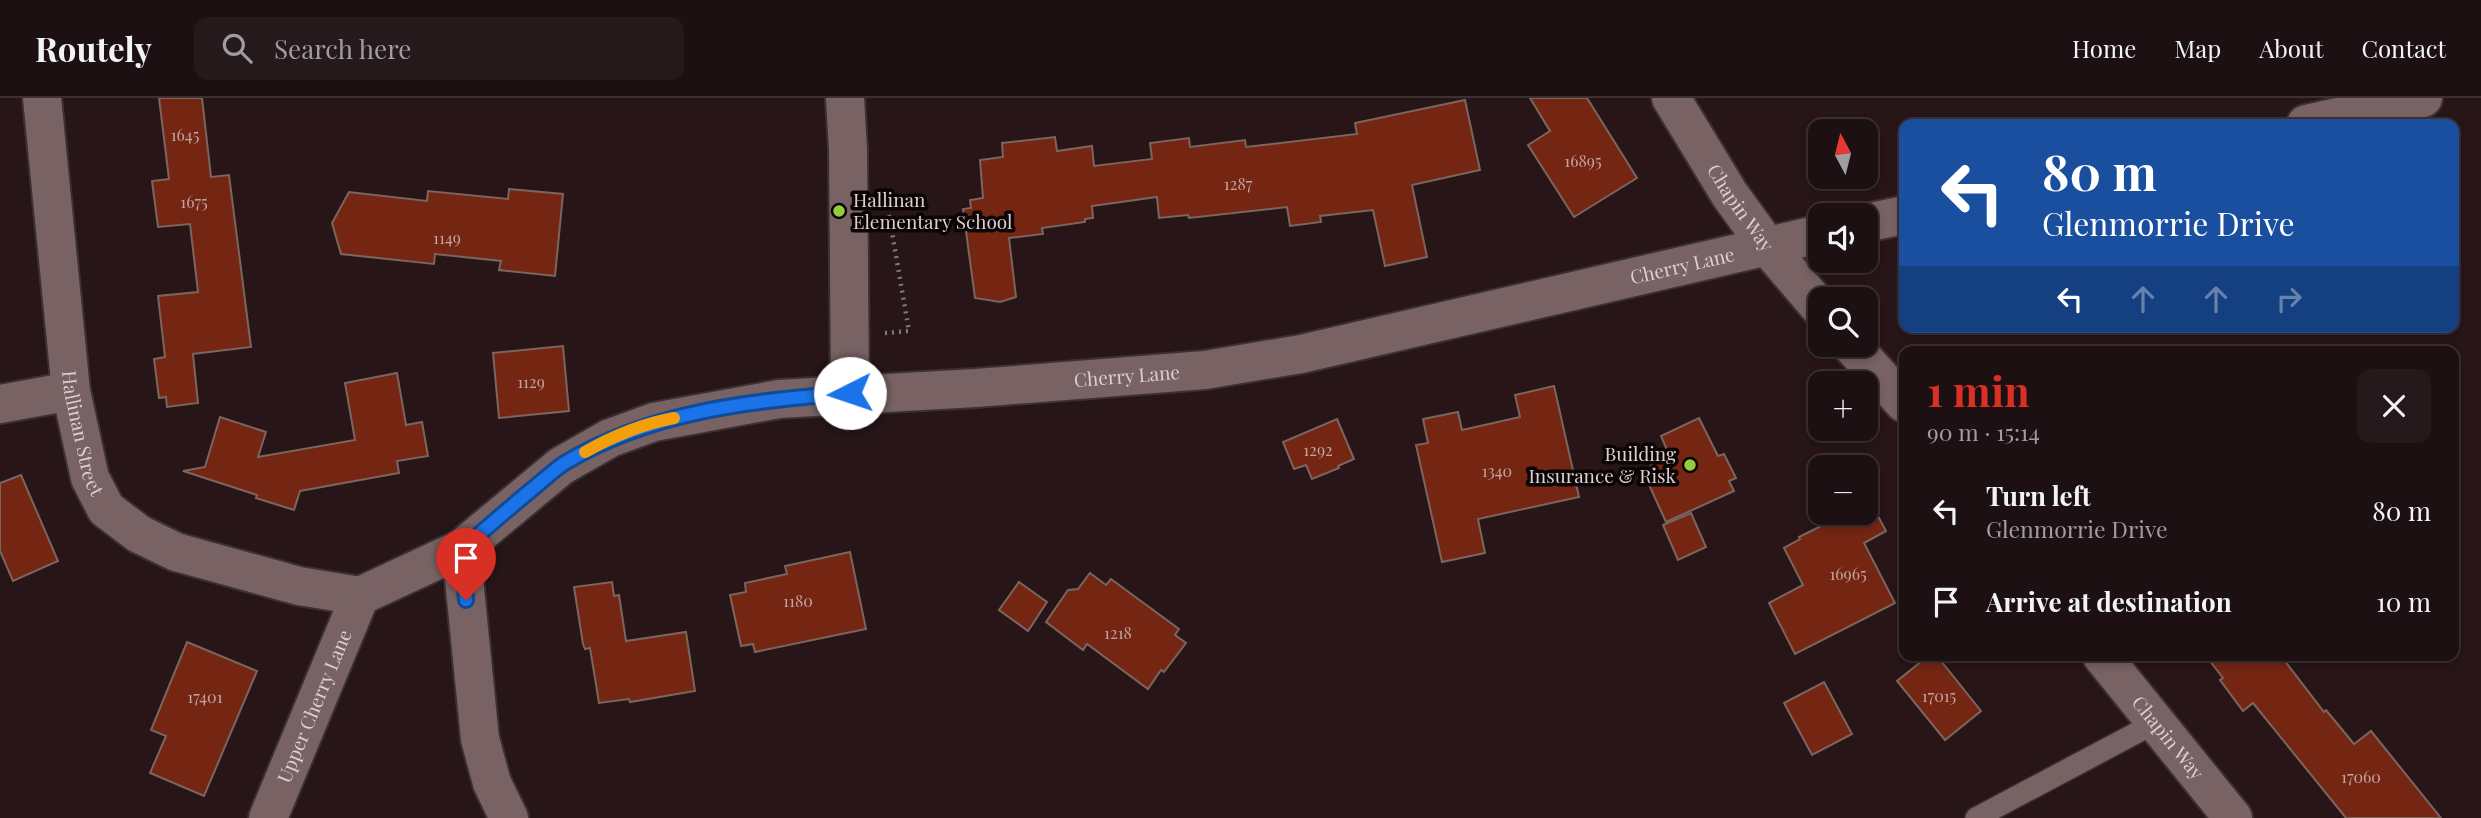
<!DOCTYPE html>
<meta charset="utf-8">
<style>
:root{--surface:#1d1012;--page:#25191b;--text:#f1f3f6;--muted:#a09d9f;--line:#3b3032;--accent:#d93025}
body{margin:0;font-family:"Playfair Display",serif;background:var(--page);color:var(--text);height:100vh;display:flex;flex-direction:column;font-size:26px;white-space:nowrap}
*{box-sizing:border-box;margin:0}
p{font-size:23px;color:var(--muted)}
.icon{flex:none;width:38px;height:38px;fill:none;stroke:currentColor;stroke-width:2;stroke-linecap:round;stroke-linejoin:round}
.map{position:relative;flex:1;overflow:hidden}
.panel{position:absolute;left:1899px;top:248px;width:560px;height:315px;display:flex;flex-direction:column;background:var(--surface);border-radius:14px;box-shadow:0 4px 10px #0003,0 0 0 2px var(--line)}
.panel>*{flex:none}
.hud{position:absolute;left:1899px;top:21px;width:560px;height:214px;border-radius:14px;box-shadow:0 4px 10px #0003,0 0 0 2px var(--line);background:#1a4fa0;color:#fff;overflow:hidden}
.needle{width:46px;rotate:353deg}
.tools{position:absolute;left:1808px;top:21px;display:grid;gap:14px}
.tools a{display:grid;place-items:center;width:70px;height:70px;border-radius:14px;background:var(--surface);box-shadow:0 4px 10px #0003,0 0 0 2px var(--line);font-size:35px}
.pin{position:absolute;display:grid;place-items:center;width:60px;height:60px;color:#fff;margin:-72px -30px;border-radius:50% 50% 50% 0;rotate:-45deg;box-shadow:0 0 7px #0007}
.pin .icon{rotate:45deg}
.me{position:absolute;width:77px;margin:-38px;rotate:266deg;stroke-linejoin:round;filter:drop-shadow(0 0 5px #0008)}
.turn{display:flex;align-items:center;gap:24px;height:147px;padding:0 28px;font-size:32px}
.turn .icon{width:91px;height:91px;stroke-width:2.5}
.turn b{display:block;font-size:49px;line-height:60px}
.lanes{display:flex;align-items:center;height:66px;padding:0 28px;background:#0003;justify-content:center;gap:35px;direction:ltr}
.lanes .off{opacity:.35}
.round{display:grid;place-items:center;flex:none;width:74px;height:74px;border-radius:14px;background:var(--page)}
.headline{display:flex;align-items:center;justify-content:space-between;height:119px;padding:0 28px}
h1{font-size:42px;font-weight:700;line-height:52px;color:var(--accent)}
ul{padding:0;list-style:none}
li{display:flex;align-items:center;gap:21px;height:91px;padding:0 28px}
li div{flex:1}
li b{display:block;font-size:26px}
li em{font-style:normal}
header{display:flex;align-items:center;gap:42px;box-sizing:border-box;height:98px;padding:0 35px;background:var(--surface);border-bottom:2px solid var(--line)}
header strong{font-size:33px}
nav{display:flex;gap:38px;margin-inline-start:auto;font-size:24px}
.search{width:490px;height:63px;background:var(--page);display:flex;align-items:center;gap:18px;box-sizing:border-box;padding:0 24px;border-radius:14px;color:var(--muted);font-size:26px}
.map>svg:first-child{display:block}
.building{fill:#752613;stroke:#7a655f;stroke-width:2}
.lines{fill:none;stroke-linecap:round;stroke-linejoin:round}
.service-casing{stroke:#3c3031;stroke-width:24}
.minor-casing{stroke:#3c3031;stroke-width:42}
.tertiary-casing{stroke:#3c3031;stroke-width:42}
.path{stroke:#867678;stroke-width:4.5;stroke-dasharray:2 5;stroke-linecap:butt}
.service{stroke:#786264;stroke-width:21}
.minor{stroke:#786264;stroke-width:38}
.tertiary{stroke:#786264;stroke-width:38}
.route-casing{stroke:#114b97;stroke-width:18}
.route{stroke:#1a73e8;stroke-width:12}
.slow{stroke:#f59e0b;stroke-width:12}
.poi-dot{fill:#93cd3e;stroke:#0b0405;stroke-width:2.5}
.labels{text-anchor:middle;stroke-width:7;stroke-linejoin:round;paint-order:stroke}
.number-label{font-size:16px;fill:#c2a5a1}
.poi-label{font-size:19px;fill:#dccfd0;stroke:#0b0405;text-anchor:start}
.street-label{font-size:19px;fill:#dccfd0;stroke:#0b0405}
</style>
<header>
<strong>Routely</strong>
<div class="search"><svg class="icon" aria-label="search" viewBox="0 0 24 24"><circle cx="10" cy="10" r="6"/><path d="M15 15l6 6"/></svg>Search here</div>
<nav><a>Home</a><a>Map</a><a>About</a><a>Contact</a></nav>
</header>
<div class="map">
<svg width="2481" height="720" viewBox="0 0 2481 720">
<rect width="100%" height="100%" fill="#271518"/>
<g class="building">
<path d="M 159,0 L 202,0 L 211,79 L 229,77 L 251,249 L 193,256 L 198,305 L 167,309 L 166,299 L 159,300 L 154,261 L 165,259 L 158,198 L 198,194 L 190,126 L 158,129 L 152,83 L 169,81 Z"/>
<path d="M 1530,0 L 1587,0 L 1637,80 L 1574,119 L 1528,47 L 1550,33 Z"/>
<path d="M 1465,2 L 1480,72 L 1412,87 L 1427,159 L 1385,168 L 1373,112 L 1320,118 L 1321,124 L 1290,128 L 1287,109 L 1189,120 L 1188,117 L 1159,120 L 1157,99 L 1092,108 L 1093,120 L 1085,121 L 1085,124 L 1042,130 L 1043,136 L 1009,140 L 1016,199 L 1000,204 L 975,200 L 963,111 L 971,110 L 970,102 L 983,100 L 980,62 L 1003,59 L 1002,45 L 1055,39 L 1057,53 L 1092,48 L 1094,68 L 1152,61 L 1150,45 L 1189,40 L 1190,49 L 1245,42 L 1246,49 L 1357,36 L 1355,25 Z"/>
<path d="M 509,91 L 563,96 L 555,178 L 499,172 L 501,163 L 435,156 L 434,166 L 341,156 L 332,125 L 349,94 L 427,103 L 428,93 L 508,101 Z"/>
<path d="M 563,248 L 569,313 L 499,320 L 493,255 Z"/>
<path d="M 397,275 L 406,327 L 422,324 L 428,358 L 397,363 L 399,375 L 300,393 L 294,412 L 256,400 L 257,397 L 183,373 L 205,369 L 220,319 L 266,334 L 258,359 L 355,342 L 345,285 Z"/>
<path d="M 1554,288 L 1579,399 L 1478,421 L 1485,455 L 1442,464 L 1416,347 L 1428,345 L 1423,321 L 1458,314 L 1462,332 L 1520,319 L 1515,297 Z"/>
<path d="M 1699,320 L 1718,358 L 1724,356 L 1736,380 L 1729,383 L 1734,393 L 1666,424 L 1645,378 L 1654,373 L 1648,360 L 1667,352 L 1661,338 Z"/>
<path d="M 1337,321 L 1354,361 L 1338,368 L 1339,370 L 1312,381 L 1306,367 L 1294,371 L 1283,344 Z"/>
<path d="M 21,377 L 58,463 L 13,483 L 0,453 L 0,385 Z"/>
<path d="M 1870,403 L 1886,433 L 1864,445 L 1895,505 L 1795,556 L 1769,505 L 1803,487 L 1784,450 L 1800,441 L 1799,439 L 1847,415 L 1866,415 L 1866,405 Z"/>
<path d="M 1691,415 L 1706,449 L 1678,462 L 1663,427 Z"/>
<path d="M 850,454 L 866,531 L 755,554 L 753,546 L 741,548 L 730,497 L 746,494 L 745,485 L 787,476 L 785,468 Z"/>
<path d="M 1090,475 L 1106,487 L 1111,481 L 1179,531 L 1175,537 L 1186,545 L 1164,574 L 1161,572 L 1148,591 L 1087,546 L 1083,552 L 1046,524 L 1068,492 L 1078,491 Z"/>
<path d="M 612,484 L 614,498 L 619,497 L 626,543 L 686,534 L 695,593 L 630,604 L 629,601 L 599,605 L 590,550 L 585,551 L 583,546 L 574,489 Z"/>
<path d="M 1019,484 L 1047,504 L 1028,533 L 999,512 Z"/>
<path d="M 187,544 L 257,573 L 204,698 L 150,675 L 166,638 L 151,632 Z"/>
<path d="M 1928,558 L 1937,558 L 1981,613 L 1945,642 L 1897,583 Z"/>
<path d="M 2206,558 L 2281,558 L 2324,614 L 2326,612 L 2354,646 L 2371,633 L 2441,720 L 2346,720 L 2253,605 L 2243,613 L 2220,582 L 2223,580 Z"/>
<path d="M 1824,584 L 1852,636 L 1812,657 L 1784,605 Z"/>
</g>
<g class="lines">
<defs>
<path id="service" d="M 1976,720 L 2155,625"/>
<g id="minor">
<path id="s1" d="M 42,0 L 71,293 L 90,380 L 106,411 L 139,436 L 176,454 L 299,488 L 360,498 L 461,451 L 480,641 L 492,685 L 509,720"/>
<path d="M 845,0 L 848,51 L 850,295"/>
<path id="s2" d="M 1671,0 L 1730,97 L 1767,148 L 1820,210"/>
<path d="M 1851,247 L 1904,305"/>
<path d="M 0,306 L 71,293"/>
<path id="s3" d="M 2102,558 L 2233,720"/>
<path id="s4" d="M 268,720 L 360,498"/>
</g>
<g id="tertiary">
<path d="M 2306,26 L 2423,0"/>
<path d="M 1866,125 L 1904,117"/>
<path id="s5" d="M 461,451 L 561,368 L 610,340 L 654,324 L 779,301 L 976,290 L 1205,272 L 1301,256 L 1820,136"/>
</g>
</defs>
<use href="#service" class="service-casing"/>
<use href="#minor" class="minor-casing"/>
<use href="#tertiary" class="tertiary-casing"/>
<path class="path" d="M 885,235 L 909,233 L 889,117"/>
<use href="#service" class="service"/>
<use href="#minor" class="minor"/>
<use href="#tertiary" class="tertiary"/>
</g>
<g class="lines">
<defs>
<path id="route" d="M 466,502 L 461,452 C 484,432 507,412 530,393 C 541,384 552,374 563,366 C 650,313 751,303 850,295"/>
</defs>
<use href="#route" class="route-casing"/>
<use href="#route" class="route"/>
<path class="slow" d="M 585,354 C 613,338 642,326 674,320"/>
</g>
<g class="poi-dot">
<circle cx="839" cy="113" r="7"/>
<circle cx="1690" cy="367" r="7"/>
</g>
<g class="labels">
<g class="number-label">
<text x="185" y="43">1645</text>
<text x="1583" y="69">16895</text>
<text x="1238" y="92">1287</text>
<text x="194" y="110">1675</text>
<text x="447" y="146">1149</text>
<text x="531" y="290">1129</text>
<text x="1318" y="358">1292</text>
<text x="1497" y="379">1340</text>
<text x="1848" y="482">16965</text>
<text x="798" y="509">1180</text>
<text x="1118" y="541">1218</text>
<text x="1939" y="604">17015</text>
<text x="205" y="605">17401</text>
<text x="2361" y="685">17060</text>
</g>
<g class="poi-label">
<text x="853" y="109">Hallinan<tspan x="853" dy="22">Elementary School</tspan></text>
<text x="1676" y="363" text-anchor="end">Building<tspan x="1676" dy="22">Insurance &amp; Risk</tspan></text>
</g>
<g class="street-label">
<text dy="7" stroke="none"><textPath href="#s2" startOffset="130">Chapin Way</textPath></text>
<text dy="7" stroke="none"><textPath href="#s5" startOffset="1276">Cherry Lane</textPath></text>
<text dy="7" stroke="none"><textPath href="#s5" startOffset="709">Cherry Lane</textPath></text>
<text dy="7" stroke="none"><textPath href="#s1" startOffset="338">Hallinan Street</textPath></text>
<text dy="7" stroke="none"><textPath href="#s4" startOffset="121">Upper Cherry Lane</textPath></text>
<text dy="7" stroke="none"><textPath href="#s3" startOffset="105">Chapin Way</textPath></text>
</g>
</g>
</svg>
<div class="tools">
<a><svg class="needle" viewBox="-14 -14 28 28"><path d="M0-13l5 13h-10z" fill="#e53935"/><path d="M0 13l5-13h-10z" fill="#a09d9f"/></svg></a>
<a><svg class="icon" aria-label="sound" viewBox="0 0 24 24"><path d="M4 9h4l5-4v14l-5-4H4zM17 9q2 3 0 6"/></svg></a>
<a><svg class="icon" aria-label="search" viewBox="0 0 24 24"><circle cx="10" cy="10" r="6"/><path d="M15 15l6 6"/></svg></a>
<a>+</a>
<a>−</a>
</div>
<div class="pin" style="left:466px;top:502px;background:#d93025"><svg class="icon" aria-label="arrive" viewBox="0 0 24 24"><path d="M6 21V4h12l-3 4 3 4H6"/></svg></div>
<svg class="me" style="left:850px;top:295px" viewBox="-20 -20 40 40"><circle r="19" fill="#fff"/><path d="M0-13L10 11 0 6-10 11z" fill="#1a73e8"/></svg>
<div class="hud">
<div class="turn"><svg class="icon" aria-label="left" viewBox="0 0 24 24"><path d="M17 20v-9H6M10 6l-5 5 5 5"/></svg><div><b>80 m</b>Glenmorrie Drive</div></div>
<div class="lanes"><svg class="icon" aria-label="left" viewBox="0 0 24 24"><path d="M17 20v-9H6M10 6l-5 5 5 5"/></svg><svg class="icon off" aria-label="ahead" viewBox="0 0 24 24"><path d="M12 20V5M6 11l6-6 6 6"/></svg><svg class="icon off" aria-label="ahead" viewBox="0 0 24 24"><path d="M12 20V5M6 11l6-6 6 6"/></svg><svg class="icon off" aria-label="right" viewBox="0 0 24 24"><path d="M7 20v-9h11M14 6l5 5-5 5"/></svg></div>
</div>
<section class="panel">
<div class="headline"><div><h1>1 min</h1><p>90 m · 15:14</p></div><a class="round"><svg class="icon" aria-label="close" viewBox="0 0 24 24"><path d="M6 6l12 12M18 6L6 18"/></svg></a></div>
<ul>
<li><svg class="icon" aria-label="left" viewBox="0 0 24 24"><path d="M17 20v-9H6M10 6l-5 5 5 5"/></svg><div><b>Turn left</b><p>Glenmorrie Drive</p></div><em>80 m</em></li>
<li><svg class="icon" aria-label="arrive" viewBox="0 0 24 24"><path d="M6 21V4h12l-3 4 3 4H6"/></svg><div><b>Arrive at destination</b></div><em>10 m</em></li>
</ul>
</section>
</div>
